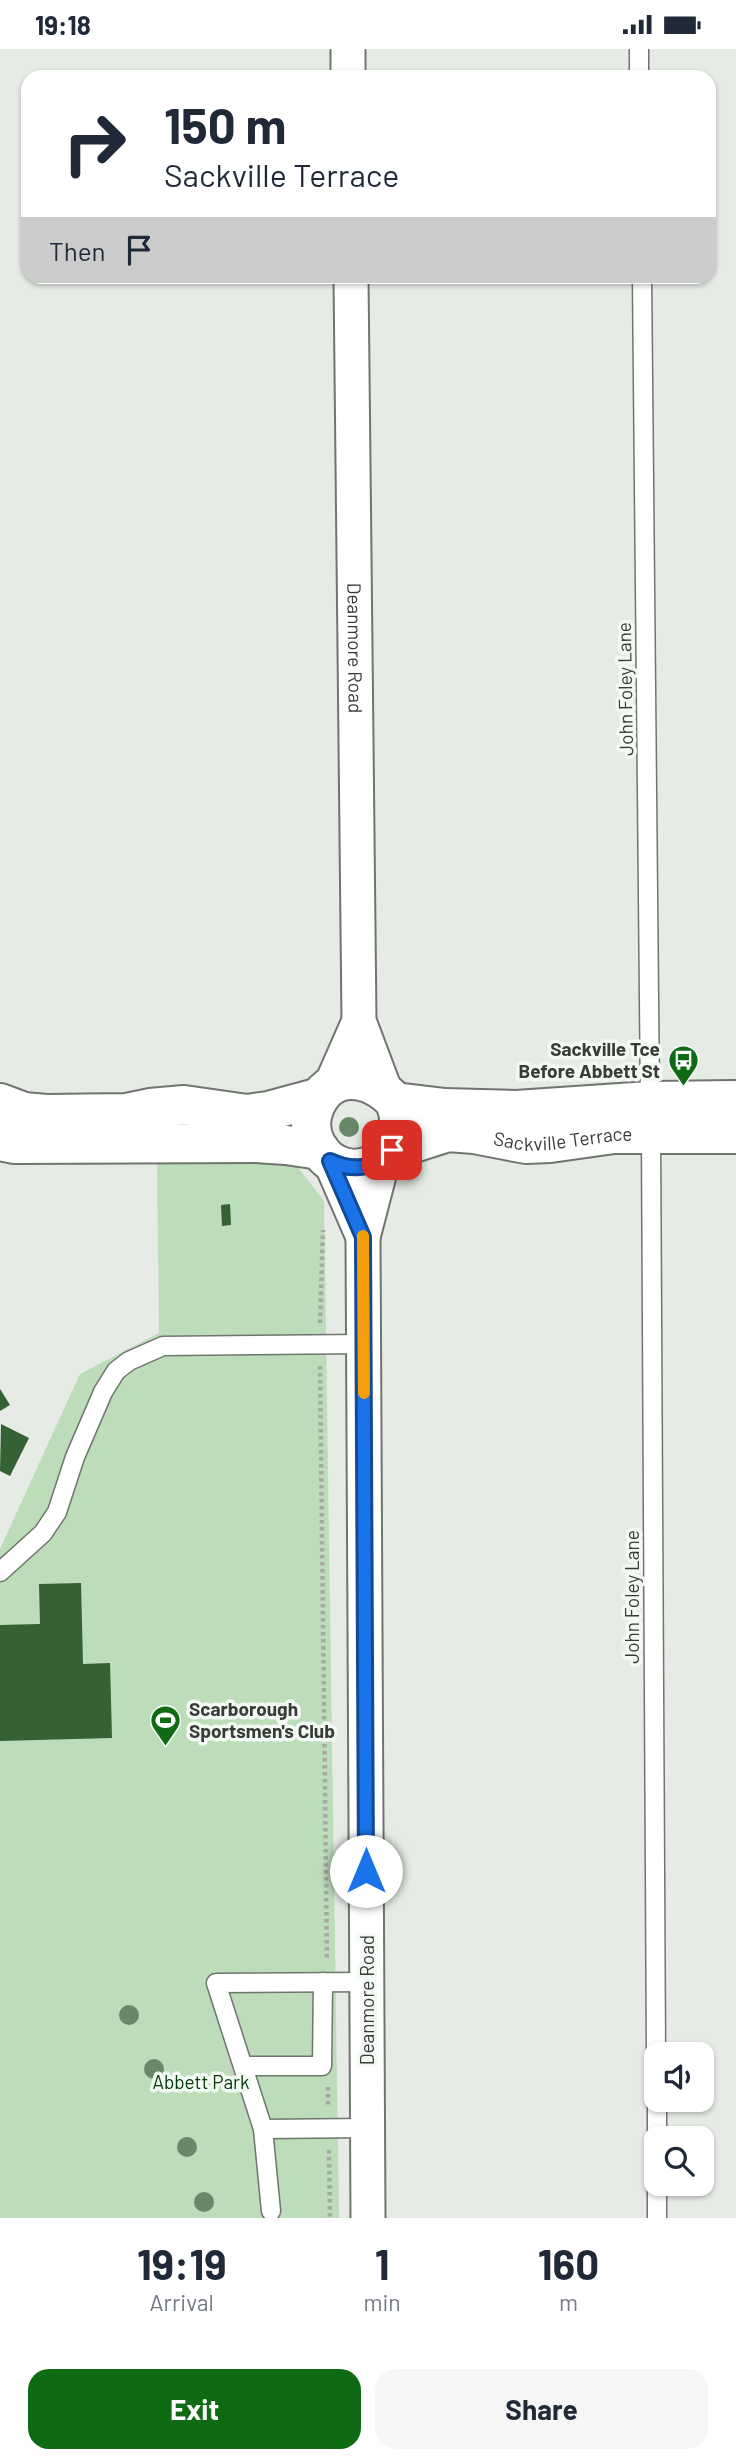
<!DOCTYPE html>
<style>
:root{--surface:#fff;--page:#f6f6f7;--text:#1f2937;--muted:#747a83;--accent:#0e6a13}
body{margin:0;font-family:Barlow,sans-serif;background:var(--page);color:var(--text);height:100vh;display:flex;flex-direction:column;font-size:26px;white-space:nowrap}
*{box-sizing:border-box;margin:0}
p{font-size:23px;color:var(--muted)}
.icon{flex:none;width:38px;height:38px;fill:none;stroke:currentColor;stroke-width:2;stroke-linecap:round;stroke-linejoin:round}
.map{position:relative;height:2169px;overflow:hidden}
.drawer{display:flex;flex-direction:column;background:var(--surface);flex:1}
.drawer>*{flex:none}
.top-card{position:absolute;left:21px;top:21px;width:695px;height:214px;border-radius:21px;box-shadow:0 2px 5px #0004;background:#fff;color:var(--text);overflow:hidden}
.controls{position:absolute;left:644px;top:1993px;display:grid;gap:14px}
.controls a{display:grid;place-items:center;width:70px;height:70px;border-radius:14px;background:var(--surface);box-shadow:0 2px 5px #0004;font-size:35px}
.pin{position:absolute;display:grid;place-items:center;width:60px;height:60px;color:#fff;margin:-30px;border-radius:14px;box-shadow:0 4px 10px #0006}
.me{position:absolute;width:77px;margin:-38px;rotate:0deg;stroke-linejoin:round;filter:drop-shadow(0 0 5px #0008)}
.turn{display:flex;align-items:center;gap:24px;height:147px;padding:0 28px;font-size:32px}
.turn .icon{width:91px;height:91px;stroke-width:2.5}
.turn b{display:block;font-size:49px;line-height:60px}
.then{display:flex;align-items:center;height:66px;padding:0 28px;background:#0003;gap:14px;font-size:26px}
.eta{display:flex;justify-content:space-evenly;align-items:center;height:119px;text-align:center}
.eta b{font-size:42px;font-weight:700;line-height:49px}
.action{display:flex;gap:14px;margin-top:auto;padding:14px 28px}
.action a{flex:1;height:80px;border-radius:21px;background:var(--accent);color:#fff;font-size:28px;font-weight:700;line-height:80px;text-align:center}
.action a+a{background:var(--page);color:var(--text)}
.status{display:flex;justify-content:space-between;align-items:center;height:49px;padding:0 35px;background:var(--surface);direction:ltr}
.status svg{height:19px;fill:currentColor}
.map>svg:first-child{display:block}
.green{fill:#bcdcba}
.building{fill:#356134}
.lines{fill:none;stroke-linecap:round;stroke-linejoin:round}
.lane-casing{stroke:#70756f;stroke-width:21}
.street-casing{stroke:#70756f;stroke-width:37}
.secondary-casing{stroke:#70756f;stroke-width:42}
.path{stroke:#a6aaa5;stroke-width:4.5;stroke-dasharray:3.5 3.5;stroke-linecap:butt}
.lane{stroke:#fff;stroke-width:18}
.street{stroke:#fff;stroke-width:33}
.secondary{stroke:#fff;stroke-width:38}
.tree{fill:#69886a}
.route-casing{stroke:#114b97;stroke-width:18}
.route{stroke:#1a73e8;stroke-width:12}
.slow{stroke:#f59e0b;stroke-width:12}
.labels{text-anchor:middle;stroke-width:7;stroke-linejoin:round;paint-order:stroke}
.street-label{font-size:19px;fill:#393b39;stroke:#f3f9f3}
.poi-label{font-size:19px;font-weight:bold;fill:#393b39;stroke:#f3f9f3;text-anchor:end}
.park-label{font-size:19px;fill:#033705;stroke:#f3f9f3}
</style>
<div class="status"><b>19:18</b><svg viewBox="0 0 49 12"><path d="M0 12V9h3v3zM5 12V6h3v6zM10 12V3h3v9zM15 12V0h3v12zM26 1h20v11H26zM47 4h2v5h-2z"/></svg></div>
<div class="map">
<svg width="736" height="2169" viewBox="0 0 736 2169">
<rect width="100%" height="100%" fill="#e6ebe5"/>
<path class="green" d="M 157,1107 L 293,1112 L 324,1152 L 339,2169 L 0,2169 L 0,1500 L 80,1325 L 159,1284 Z"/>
<g class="building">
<path d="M 230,1155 L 231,1176 L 222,1177 L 221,1156 Z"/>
<path d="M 0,1340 L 10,1356 L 0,1362 Z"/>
<path d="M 1,1375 L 29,1389 L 10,1427 L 0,1422 Z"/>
<path d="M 81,1534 L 83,1615 L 110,1614 L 112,1689 L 0,1692 L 0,1576 L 40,1575 L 39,1535 Z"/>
</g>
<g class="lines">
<defs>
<g id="lane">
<path d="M 639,0 L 639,28"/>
<path d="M 642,228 L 650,1052"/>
<path d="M 651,1086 L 656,2008"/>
<path d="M 0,1523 L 43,1484 L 57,1463 L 75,1408 L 103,1343 L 116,1322 L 129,1312 L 163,1297 L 364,1295"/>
<path d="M 367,1933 L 216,1934 L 263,2080 L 368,2079"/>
<path d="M 243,2017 L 322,2017 L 323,1933"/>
<path d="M 657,2051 L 657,2090"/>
<path d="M 263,2080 L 271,2162"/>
<path d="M 657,2135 L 657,2169"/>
</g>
<g id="street">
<path d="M 348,0 L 348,28"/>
<path id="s1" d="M 351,228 L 359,972 L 385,1041"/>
<path d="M 330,1038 L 359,972"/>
<path d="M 330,1112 L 363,1188"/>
<path d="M 368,2169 L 363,1188 L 383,1111"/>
</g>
<g id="secondary">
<path d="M 395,1053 C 418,1112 344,1144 317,1097 C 311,1086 309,1073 314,1060 C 328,1020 371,1025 395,1053 L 445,1059 L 516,1061 L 650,1052 L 736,1051"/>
<path d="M 0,1054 L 24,1063 L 46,1065 L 126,1064 L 150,1059 L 184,1056 L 247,1065 L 268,1062 L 320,1048"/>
<path d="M 0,1092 L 14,1095 L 256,1094 L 286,1096 L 320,1101"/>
<path id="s2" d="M 392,1101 L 448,1083 L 474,1085 L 526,1095 L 550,1094 L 614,1085 L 736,1085"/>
</g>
</defs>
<use href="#lane" class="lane-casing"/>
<use href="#street" class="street-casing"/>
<use href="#secondary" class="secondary-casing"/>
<g class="path">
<path d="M 320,1274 L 323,1181"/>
<path d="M 320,1317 L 327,1910"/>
<path d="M 328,2038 L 328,2057"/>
<path d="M 329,2101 L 330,2169"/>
</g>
<use href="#lane" class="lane"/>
<use href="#street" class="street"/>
<use href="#secondary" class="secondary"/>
</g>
<g class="tree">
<circle cx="349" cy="1078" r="10"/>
<circle cx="129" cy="1966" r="10"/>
<circle cx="154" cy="2020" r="10"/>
<circle cx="187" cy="2098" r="10"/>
<circle cx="204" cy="2153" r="10"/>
</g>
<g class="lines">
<defs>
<path id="route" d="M 366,1822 L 363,1188 L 330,1112 C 354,1123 373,1120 392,1101"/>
</defs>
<use href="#route" class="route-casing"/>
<use href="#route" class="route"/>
<path class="slow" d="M 363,1187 L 364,1344"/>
</g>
<defs>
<symbol id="bus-pin" viewBox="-11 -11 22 30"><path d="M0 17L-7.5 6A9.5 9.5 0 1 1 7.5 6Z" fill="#0e6a13" stroke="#f3f9f3"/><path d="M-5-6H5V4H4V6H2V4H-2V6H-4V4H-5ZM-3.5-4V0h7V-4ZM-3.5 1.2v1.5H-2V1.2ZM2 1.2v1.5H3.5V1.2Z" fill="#fff"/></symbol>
<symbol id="stadium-pin" viewBox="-11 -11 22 30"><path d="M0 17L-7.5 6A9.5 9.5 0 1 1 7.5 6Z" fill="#0e6a13" stroke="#f3f9f3"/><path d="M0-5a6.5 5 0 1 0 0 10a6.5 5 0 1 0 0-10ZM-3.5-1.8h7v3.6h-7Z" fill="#fff"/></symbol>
</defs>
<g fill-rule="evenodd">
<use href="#bus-pin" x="666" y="994" width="35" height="47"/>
<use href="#stadium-pin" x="148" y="1654" width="35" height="47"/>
</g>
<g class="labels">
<g class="street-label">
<text dy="7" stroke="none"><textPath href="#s1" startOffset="371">Deanmore Road</textPath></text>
<text transform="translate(625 640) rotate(-91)" y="7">John Foley Lane</text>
<text dy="7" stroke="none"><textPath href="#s2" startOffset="175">Sackville Terrace</textPath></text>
<text transform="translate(632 1548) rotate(-90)" y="7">John Foley Lane</text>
<text transform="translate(367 1951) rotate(-90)" y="7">Deanmore Road</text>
</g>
<g class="poi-label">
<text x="660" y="1007">Sackville Tce<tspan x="660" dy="22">Before Abbett St</tspan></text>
<text x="189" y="1667" text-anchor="start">Scarborough<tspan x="189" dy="22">Sportsmen's Club</tspan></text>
</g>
<g class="park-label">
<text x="201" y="2040">Abbett Park</text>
</g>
</g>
</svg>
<div class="controls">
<a><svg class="icon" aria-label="sound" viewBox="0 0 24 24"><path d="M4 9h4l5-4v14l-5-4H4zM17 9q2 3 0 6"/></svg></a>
<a><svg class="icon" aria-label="search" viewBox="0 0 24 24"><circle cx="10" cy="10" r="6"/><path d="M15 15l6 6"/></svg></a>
</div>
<div class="pin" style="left:392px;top:1101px;background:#d93025"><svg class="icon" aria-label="arrive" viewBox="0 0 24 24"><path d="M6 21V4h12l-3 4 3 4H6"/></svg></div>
<svg class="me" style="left:366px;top:1822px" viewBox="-20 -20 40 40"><circle r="19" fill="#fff"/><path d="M0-13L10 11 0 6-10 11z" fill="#1a73e8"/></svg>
<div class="top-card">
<div class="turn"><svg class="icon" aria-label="right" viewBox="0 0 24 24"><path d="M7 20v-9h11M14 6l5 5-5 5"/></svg><div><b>150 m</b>Sackville Terrace</div></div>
<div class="then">Then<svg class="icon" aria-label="arrive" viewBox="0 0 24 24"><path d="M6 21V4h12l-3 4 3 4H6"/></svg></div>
</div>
</div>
<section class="drawer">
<div class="eta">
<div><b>19:19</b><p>Arrival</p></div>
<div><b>1</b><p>min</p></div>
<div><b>160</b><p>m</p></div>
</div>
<div class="action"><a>Exit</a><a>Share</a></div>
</section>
